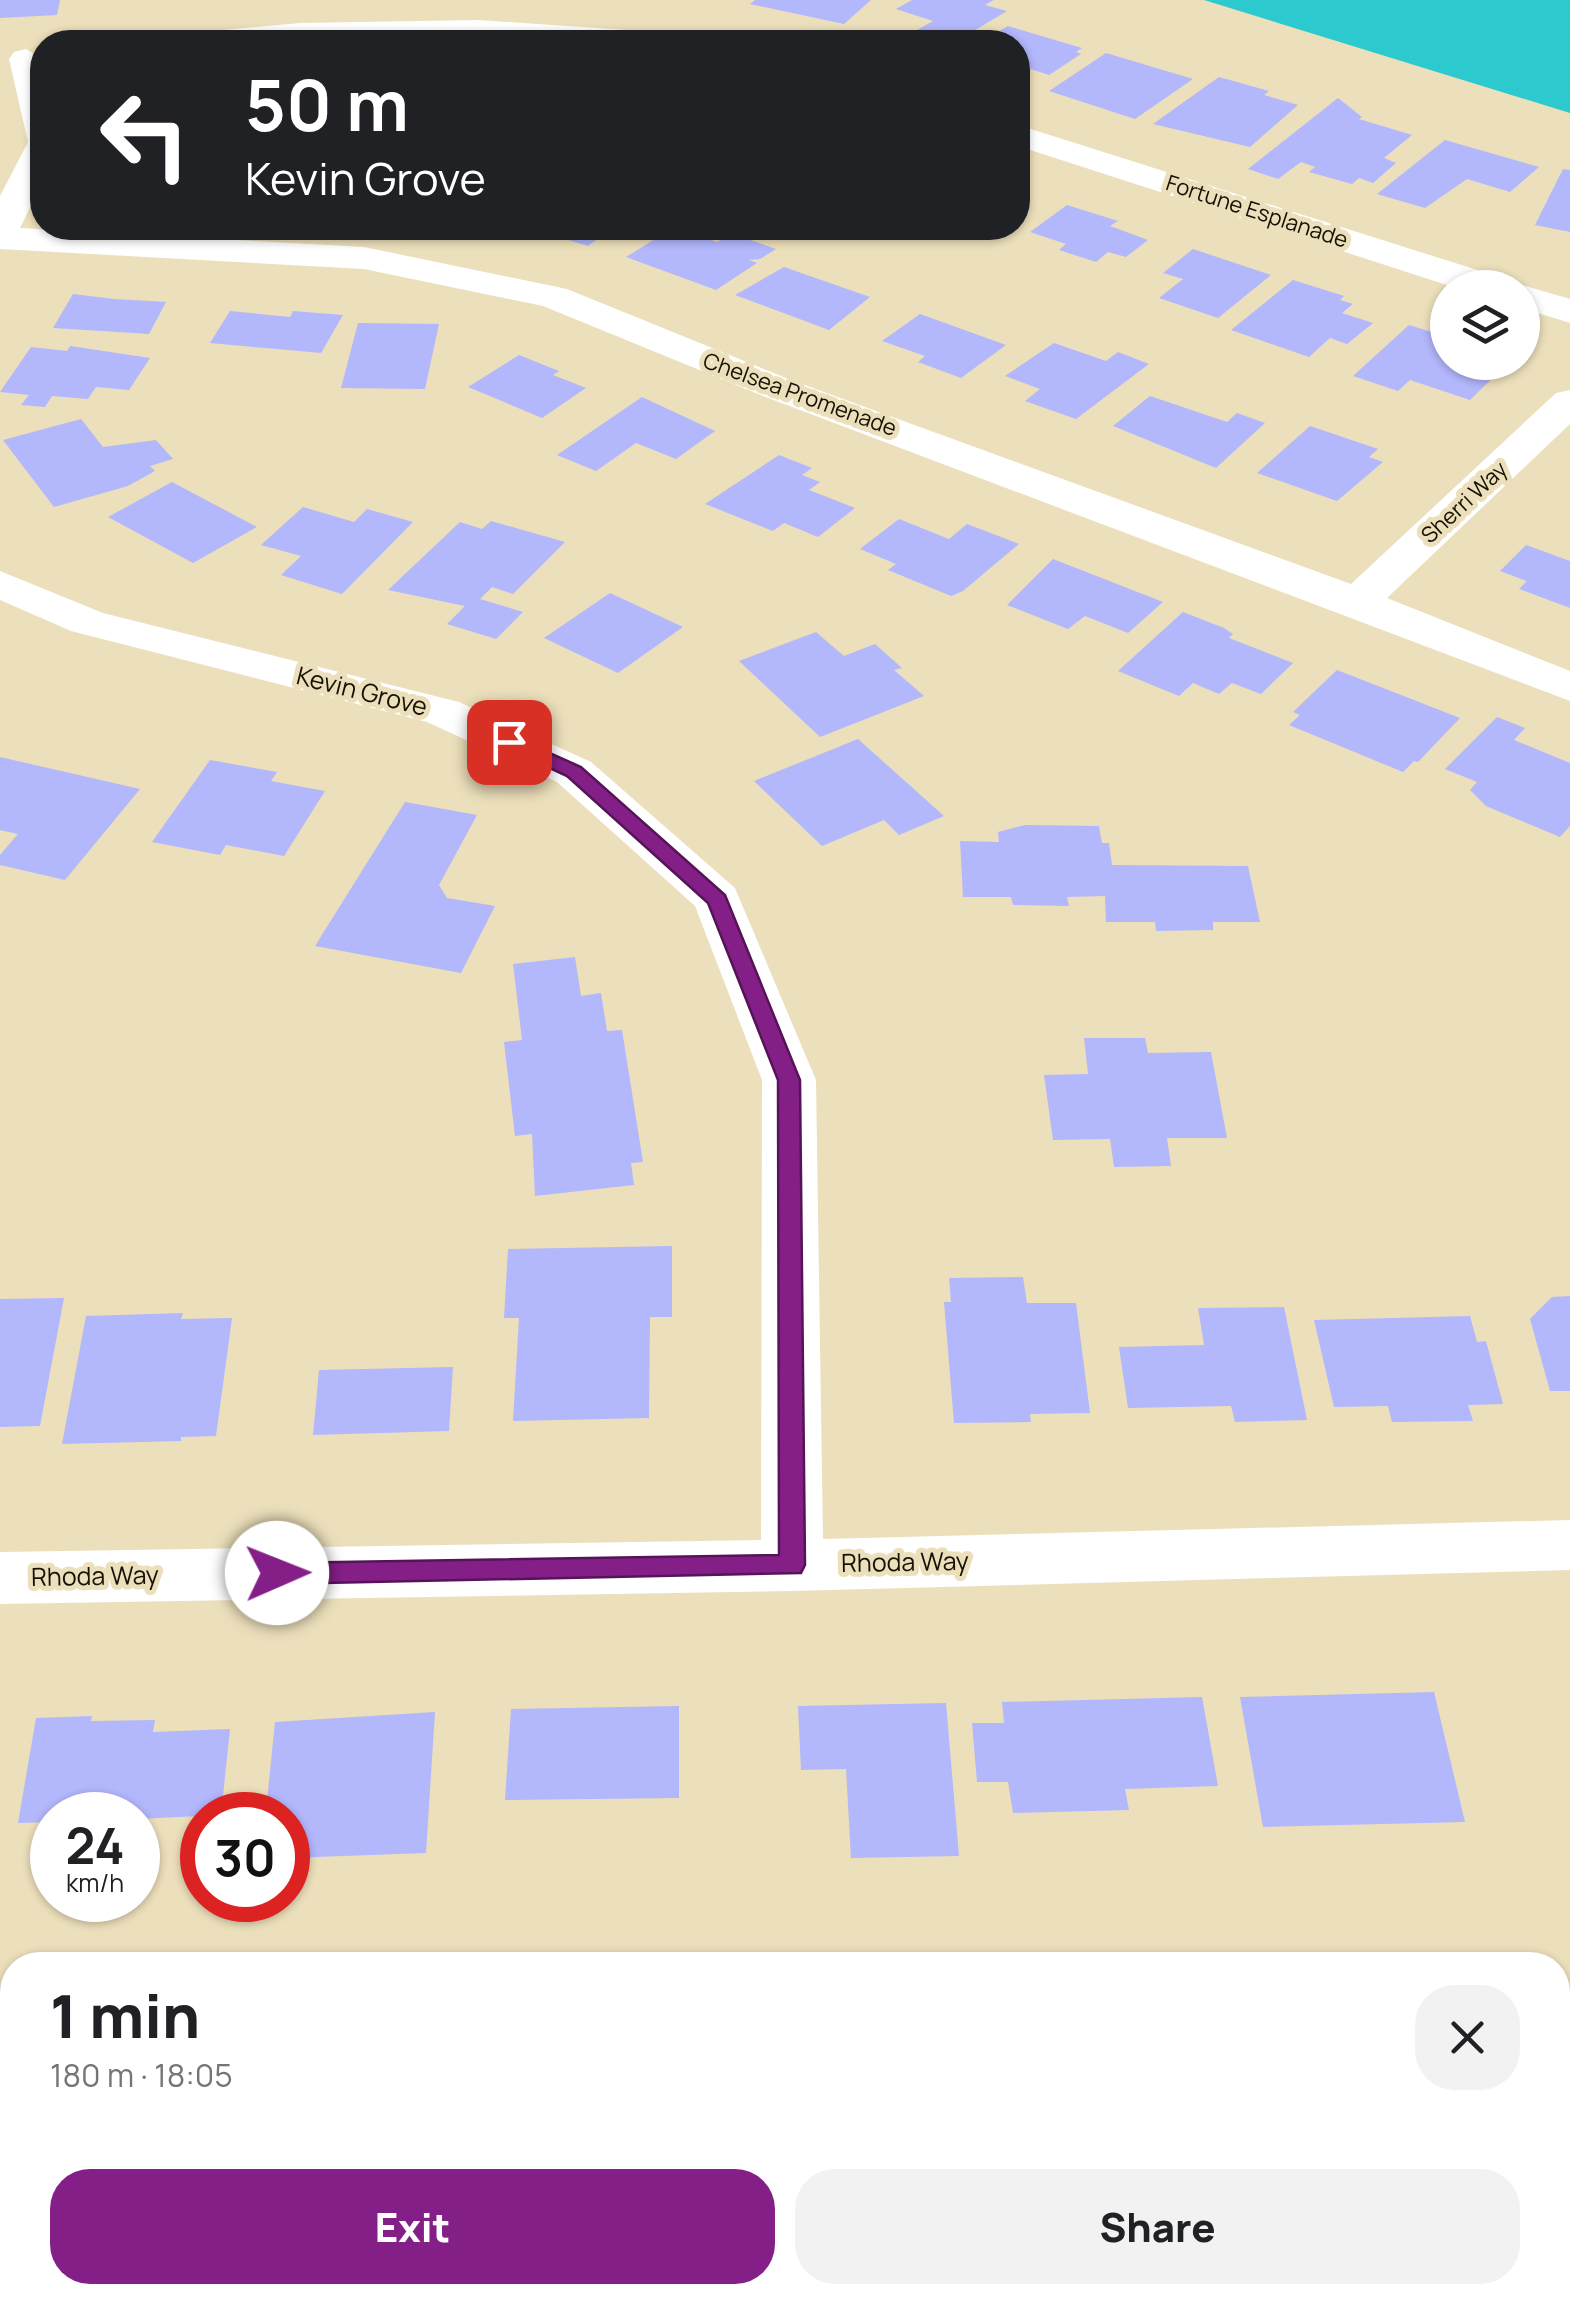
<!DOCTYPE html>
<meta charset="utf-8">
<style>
:root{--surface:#fff;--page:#f2f2f2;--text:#202124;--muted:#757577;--accent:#851f88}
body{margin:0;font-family:Manrope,sans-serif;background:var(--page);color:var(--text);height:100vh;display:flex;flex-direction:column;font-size:38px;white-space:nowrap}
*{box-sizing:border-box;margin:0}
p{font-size:32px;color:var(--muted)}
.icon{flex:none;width:55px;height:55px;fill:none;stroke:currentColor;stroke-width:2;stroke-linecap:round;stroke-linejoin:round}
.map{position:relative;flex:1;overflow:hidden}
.details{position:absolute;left:0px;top:1952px;width:1570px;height:352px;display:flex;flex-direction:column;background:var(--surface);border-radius:40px 40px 0 0;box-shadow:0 2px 8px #0004}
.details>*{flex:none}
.hud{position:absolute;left:30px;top:30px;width:1000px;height:210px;border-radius:40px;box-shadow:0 2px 8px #0004;background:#202124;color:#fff;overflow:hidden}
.fabs{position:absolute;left:1430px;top:270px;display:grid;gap:20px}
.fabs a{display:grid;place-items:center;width:110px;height:110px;border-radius:50%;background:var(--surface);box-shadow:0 2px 8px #0004;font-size:50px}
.speed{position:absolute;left:30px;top:1792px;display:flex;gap:20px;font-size:50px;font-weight:700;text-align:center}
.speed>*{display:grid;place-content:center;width:130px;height:130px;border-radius:50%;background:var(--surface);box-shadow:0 2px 8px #0004;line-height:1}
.speed small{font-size:25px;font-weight:400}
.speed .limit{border:15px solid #d22;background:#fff;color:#111}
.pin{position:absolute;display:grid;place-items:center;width:85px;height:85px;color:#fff;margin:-42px;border-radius:20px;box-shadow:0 5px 15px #0006}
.me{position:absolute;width:110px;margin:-55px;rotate:89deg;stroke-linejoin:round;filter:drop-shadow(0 0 8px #0008)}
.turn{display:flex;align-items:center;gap:35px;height:210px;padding:0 50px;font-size:45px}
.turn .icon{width:130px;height:130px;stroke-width:2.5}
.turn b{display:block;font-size:70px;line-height:85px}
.round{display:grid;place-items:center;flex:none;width:105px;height:105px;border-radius:40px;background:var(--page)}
.overview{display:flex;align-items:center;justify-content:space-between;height:170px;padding:0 50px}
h1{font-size:60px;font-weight:800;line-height:75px}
.primary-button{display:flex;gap:20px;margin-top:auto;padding:20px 50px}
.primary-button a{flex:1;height:115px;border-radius:40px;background:var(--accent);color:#fff;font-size:40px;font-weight:800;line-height:115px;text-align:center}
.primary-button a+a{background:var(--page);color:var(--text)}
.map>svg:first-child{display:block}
.water{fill:#2ccace}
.building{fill:#b3b7fc}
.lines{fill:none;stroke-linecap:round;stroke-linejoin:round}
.street{fill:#fff;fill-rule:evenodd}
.rail-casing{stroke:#514a37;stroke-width:14}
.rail{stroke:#ecdfbb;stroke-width:10;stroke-dasharray:29;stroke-linecap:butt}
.route{fill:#851f88;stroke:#561458;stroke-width:2.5}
.labels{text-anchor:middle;stroke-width:10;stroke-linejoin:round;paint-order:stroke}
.far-street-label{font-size:22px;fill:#161105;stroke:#ecdfbb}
.street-label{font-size:25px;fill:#161105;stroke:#ecdfbb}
</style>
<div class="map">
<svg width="1570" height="2303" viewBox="0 0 1570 2303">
<rect width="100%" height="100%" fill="#ecdfbb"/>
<path class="water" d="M 1204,0 L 1570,0 L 1570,113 Z"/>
<g class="building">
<path d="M 0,0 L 60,0 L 57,15 L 0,18 Z"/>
<path d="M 755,0 L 871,0 L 844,24 L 750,4 Z"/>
<path d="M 912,0 L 994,0 L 985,5 L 1007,11 L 955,42 L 896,42 L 933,21 L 896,9 Z"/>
<path d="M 1008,26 L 1082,48 L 1076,52 L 1081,54 L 1049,75 L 1018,65 L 1018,42 L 980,42 Z"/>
<path d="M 1106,53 L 1193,79 L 1135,119 L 1049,91 Z"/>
<path d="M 1219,77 L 1269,91 L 1264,95 L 1298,105 L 1250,147 L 1153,124 Z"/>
<path d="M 1338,98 L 1362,117 L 1359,119 L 1412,135 L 1384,158 L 1396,163 L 1373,183 L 1359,178 L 1352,184 L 1309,172 L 1315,167 L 1301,162 L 1278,179 L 1248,169 Z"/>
<path d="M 1445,140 L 1539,167 L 1510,192 L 1467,179 L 1425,208 L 1377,194 Z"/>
<path d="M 1563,169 L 1570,170 L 1570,232 L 1535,225 Z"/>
<path d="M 1067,205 L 1118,221 L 1110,226 L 1148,240 L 1126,257 L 1108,252 L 1096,262 L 1059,250 L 1066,244 L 1030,232 Z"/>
<path d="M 529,228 L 613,228 L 588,246 Z"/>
<path d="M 681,229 L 717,242 L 731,233 L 776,249 L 760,259 L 749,260 L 757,263 L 716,290 L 626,257 L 668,231 Z"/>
<path d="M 1193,249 L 1271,275 L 1218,318 L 1159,298 L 1183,279 L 1163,273 Z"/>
<path d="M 784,267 L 870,297 L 829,330 L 735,295 Z"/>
<path d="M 1293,280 L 1344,296 L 1340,300 L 1353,304 L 1342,313 L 1373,323 L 1347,344 L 1330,338 L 1309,357 L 1231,330 Z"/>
<path d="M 73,294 L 114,299 L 166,302 L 149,334 L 53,328 Z"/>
<path d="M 230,311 L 290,317 L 293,311 L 343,315 L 321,353 L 210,343 Z"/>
<path d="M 920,314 L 1006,345 L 961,378 L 918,362 L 925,356 L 882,341 Z"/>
<path d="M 358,323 L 439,324 L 425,389 L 341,388 Z"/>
<path d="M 1409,325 L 1448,337 L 1448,362 L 1509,362 L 1470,400 L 1410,380 L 1398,391 L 1353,376 Z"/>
<path d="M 1054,343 L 1106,361 L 1118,352 L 1149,364 L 1076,419 L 1025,401 L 1040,389 L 1005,376 Z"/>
<path d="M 70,346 L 150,358 L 129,390 L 96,387 L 88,399 L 52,396 L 45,407 L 21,405 L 29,395 L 0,392 L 31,347 L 67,351 Z"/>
<path d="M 519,355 L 559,371 L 553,375 L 586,388 L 542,418 L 468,387 Z"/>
<path d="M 1150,396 L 1227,422 L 1237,413 L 1265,423 L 1216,468 L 1113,426 Z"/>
<path d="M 642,397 L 715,431 L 676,459 L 636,443 L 596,471 L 557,455 Z"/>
<path d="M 81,419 L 103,447 L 156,440 L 173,459 L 150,466 L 155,471 L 128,486 L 54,507 L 3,440 Z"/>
<path d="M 1310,426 L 1378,449 L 1369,457 L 1383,462 L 1337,501 L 1257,473 Z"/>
<path d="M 779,455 L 812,468 L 802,475 L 820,482 L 809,490 L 855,508 L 818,537 L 784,523 L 773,531 L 705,504 Z"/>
<path d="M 172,482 L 257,527 L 193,563 L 108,517 Z"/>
<path d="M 303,507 L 354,522 L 367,509 L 413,522 L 342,594 L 281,575 L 301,556 L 261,545 Z"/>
<path d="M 899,519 L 949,539 L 967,524 L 1019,544 L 963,591 L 951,596 L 888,570 L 896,564 L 860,549 Z"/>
<path d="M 491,521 L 565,542 L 513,594 L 492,587 L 480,599 L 523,612 L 496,639 L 447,624 L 465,606 L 388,590 L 460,522 L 482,529 Z"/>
<path d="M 1526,545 L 1570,561 L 1570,608 L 1519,589 L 1527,581 L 1500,571 Z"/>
<path d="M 1053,559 L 1163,602 L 1128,633 L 1085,616 L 1068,629 L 1007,605 Z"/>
<path d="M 610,593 L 683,627 L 618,673 L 544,638 Z"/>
<path d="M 1183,612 L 1224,628 L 1233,634 L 1229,638 L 1293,663 L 1261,694 L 1232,683 L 1219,694 L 1193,683 L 1179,696 L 1118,671 Z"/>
<path d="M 816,632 L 844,656 L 875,644 L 902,668 L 894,670 L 924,696 L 820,737 L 739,661 Z"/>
<path d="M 1337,670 L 1460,718 L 1418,762 L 1414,761 L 1403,772 L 1289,725 L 1300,715 L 1293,712 Z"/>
<path d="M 1497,717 L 1525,728 L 1514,740 L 1570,763 L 1570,826 L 1560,837 L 1486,806 L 1470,790 L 1477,782 L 1445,769 Z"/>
<path d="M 858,739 L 944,816 L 899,835 L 884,820 L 822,846 L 754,781 Z"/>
<path d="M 0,757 L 140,789 L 65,880 L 0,865 L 0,855 L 18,834 L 0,830 Z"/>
<path d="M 210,760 L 277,772 L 271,781 L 325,791 L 284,856 L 226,845 L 220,855 L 152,842 Z"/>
<path d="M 405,802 L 477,815 L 439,885 L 447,898 L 495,906 L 461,973 L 315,946 Z"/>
<path d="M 1025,825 L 1099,826 L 1102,843 L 1109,843 L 1112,865 L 1248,866 L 1260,922 L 1213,922 L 1213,930 L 1156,931 L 1155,922 L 1106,922 L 1105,896 L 1067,897 L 1069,906 L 1013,905 L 1011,897 L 963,897 L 960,841 L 999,842 L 998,832 Z"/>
<path d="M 575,957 L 581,996 L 601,993 L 607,1031 L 622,1030 L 643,1162 L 631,1163 L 634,1185 L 535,1196 L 532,1134 L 515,1136 L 504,1042 L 522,1040 L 513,964 Z"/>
<path d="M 1084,1038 L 1145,1038 L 1148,1053 L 1211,1052 L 1227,1138 L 1167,1138 L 1171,1166 L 1114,1167 L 1110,1139 L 1053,1140 L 1044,1075 L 1088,1074 Z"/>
<path d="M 672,1246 L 672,1317 L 650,1317 L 649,1418 L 513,1421 L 519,1318 L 504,1318 L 508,1249 Z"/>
<path d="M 1023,1277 L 1027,1303 L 1076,1303 L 1090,1413 L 1030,1414 L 1031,1422 L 954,1423 L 944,1302 L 951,1302 L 949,1278 Z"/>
<path d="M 1570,1296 L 1570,1391 L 1550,1391 L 1530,1319 L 1552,1297 Z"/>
<path d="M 64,1298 L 40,1426 L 0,1427 L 0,1299 Z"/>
<path d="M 1284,1307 L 1307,1420 L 1235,1422 L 1231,1406 L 1128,1408 L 1119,1347 L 1204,1345 L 1198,1308 Z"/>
<path d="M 183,1313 L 181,1319 L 232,1318 L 216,1436 L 181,1437 L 181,1441 L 62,1444 L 86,1316 Z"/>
<path d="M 1470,1316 L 1477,1342 L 1486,1341 L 1503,1404 L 1468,1405 L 1473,1421 L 1392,1422 L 1388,1406 L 1334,1407 L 1314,1320 Z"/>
<path d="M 453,1367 L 449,1431 L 313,1435 L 319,1370 Z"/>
<path d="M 1434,1692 L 1465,1822 L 1263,1827 L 1240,1697 Z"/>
<path d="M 1202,1697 L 1218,1786 L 1125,1789 L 1129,1810 L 1013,1813 L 1008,1782 L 977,1782 L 972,1723 L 1004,1723 L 1002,1702 Z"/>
<path d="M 946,1703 L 959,1856 L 851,1858 L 846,1769 L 801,1770 L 798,1706 Z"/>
<path d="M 679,1706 L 679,1798 L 505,1800 L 511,1709 Z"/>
<path d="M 435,1712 L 426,1853 L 288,1858 L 288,1815 L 266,1811 L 275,1722 Z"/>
<path d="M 92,1716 L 91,1721 L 155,1720 L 153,1732 L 230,1729 L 221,1815 L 138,1819 L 138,1815 L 52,1815 L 52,1822 L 18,1823 L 36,1718 Z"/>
</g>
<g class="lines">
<g class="street">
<path d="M 478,20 L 657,32 L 669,35 L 674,42 L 164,42 L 169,35 L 300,23 Z"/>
<path d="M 26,49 L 42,59 L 42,183 L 20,228 L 364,247 L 567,289 L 791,380 L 1351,584 L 1556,393 L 1570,390 L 1570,424 L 1387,598 L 1570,671 L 1570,701 L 763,396 L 543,306 L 364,269 L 0,249 L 0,196 L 28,142 L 9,59 L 14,52 Z"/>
<path d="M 1018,125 L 1509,280 L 1514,287 L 1522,285 L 1570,299 L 1570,323 L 1522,308 L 1522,288 L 1456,288 L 1018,146 Z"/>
<path d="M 0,571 L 103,613 L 459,702 L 591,762 L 735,888 L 816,1080 L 823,1539 L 1570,1520 L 1570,1570 L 792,1591 L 0,1604 L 0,1552 L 761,1540 L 762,1080 L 695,906 L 557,782 L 427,722 L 71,631 L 0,600 Z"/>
</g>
<defs>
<g id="rail">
<path d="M 1558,2027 L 1570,2025"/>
<path d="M 1558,2080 L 1570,2078"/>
<path d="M 0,2176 L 12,2175"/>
<path d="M 0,2226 L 12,2226"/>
</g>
</defs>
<use href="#rail" class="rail-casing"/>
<use href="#rail" class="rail"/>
</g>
<path class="route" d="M 502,738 L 516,738 L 581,767 L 725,895 L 800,1080 L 805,1565 L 801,1573 L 277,1584 L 264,1573 L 277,1563 L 779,1555 L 778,1080 L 708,903 L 567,776 L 502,746 Z"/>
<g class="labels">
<g class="far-street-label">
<text transform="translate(1257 211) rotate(18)" y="8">Fortune Esplanade</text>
<text transform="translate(800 394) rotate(20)" y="8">Chelsea Promenade</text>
<text transform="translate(1464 502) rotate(-43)" y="8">Sherri Way</text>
</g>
<g class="street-label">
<text transform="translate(362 691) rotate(14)" y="9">Kevin Grove</text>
<text transform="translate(905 1562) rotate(-1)" y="9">Rhoda Way</text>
<text transform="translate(95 1576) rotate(-1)" y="9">Rhoda Way</text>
</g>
</g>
</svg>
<div class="fabs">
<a><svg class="icon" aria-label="layers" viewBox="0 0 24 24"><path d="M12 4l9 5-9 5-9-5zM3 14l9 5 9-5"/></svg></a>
</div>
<div class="speed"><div>24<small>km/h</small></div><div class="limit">30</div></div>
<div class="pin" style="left:509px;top:742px;background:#d93025"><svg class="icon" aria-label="arrive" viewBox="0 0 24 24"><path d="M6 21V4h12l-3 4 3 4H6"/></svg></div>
<svg class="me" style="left:277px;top:1573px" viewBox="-20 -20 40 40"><circle r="19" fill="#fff"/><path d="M0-13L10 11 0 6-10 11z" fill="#851f88"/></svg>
<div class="hud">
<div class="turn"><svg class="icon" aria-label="left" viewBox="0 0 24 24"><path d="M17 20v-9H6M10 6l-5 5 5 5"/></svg><div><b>50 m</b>Kevin Grove</div></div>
</div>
<section class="details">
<div class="overview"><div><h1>1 min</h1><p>180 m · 18:05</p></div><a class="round"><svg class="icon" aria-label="close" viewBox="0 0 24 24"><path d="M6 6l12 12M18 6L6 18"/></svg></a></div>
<div class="primary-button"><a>Exit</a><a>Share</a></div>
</section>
</div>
